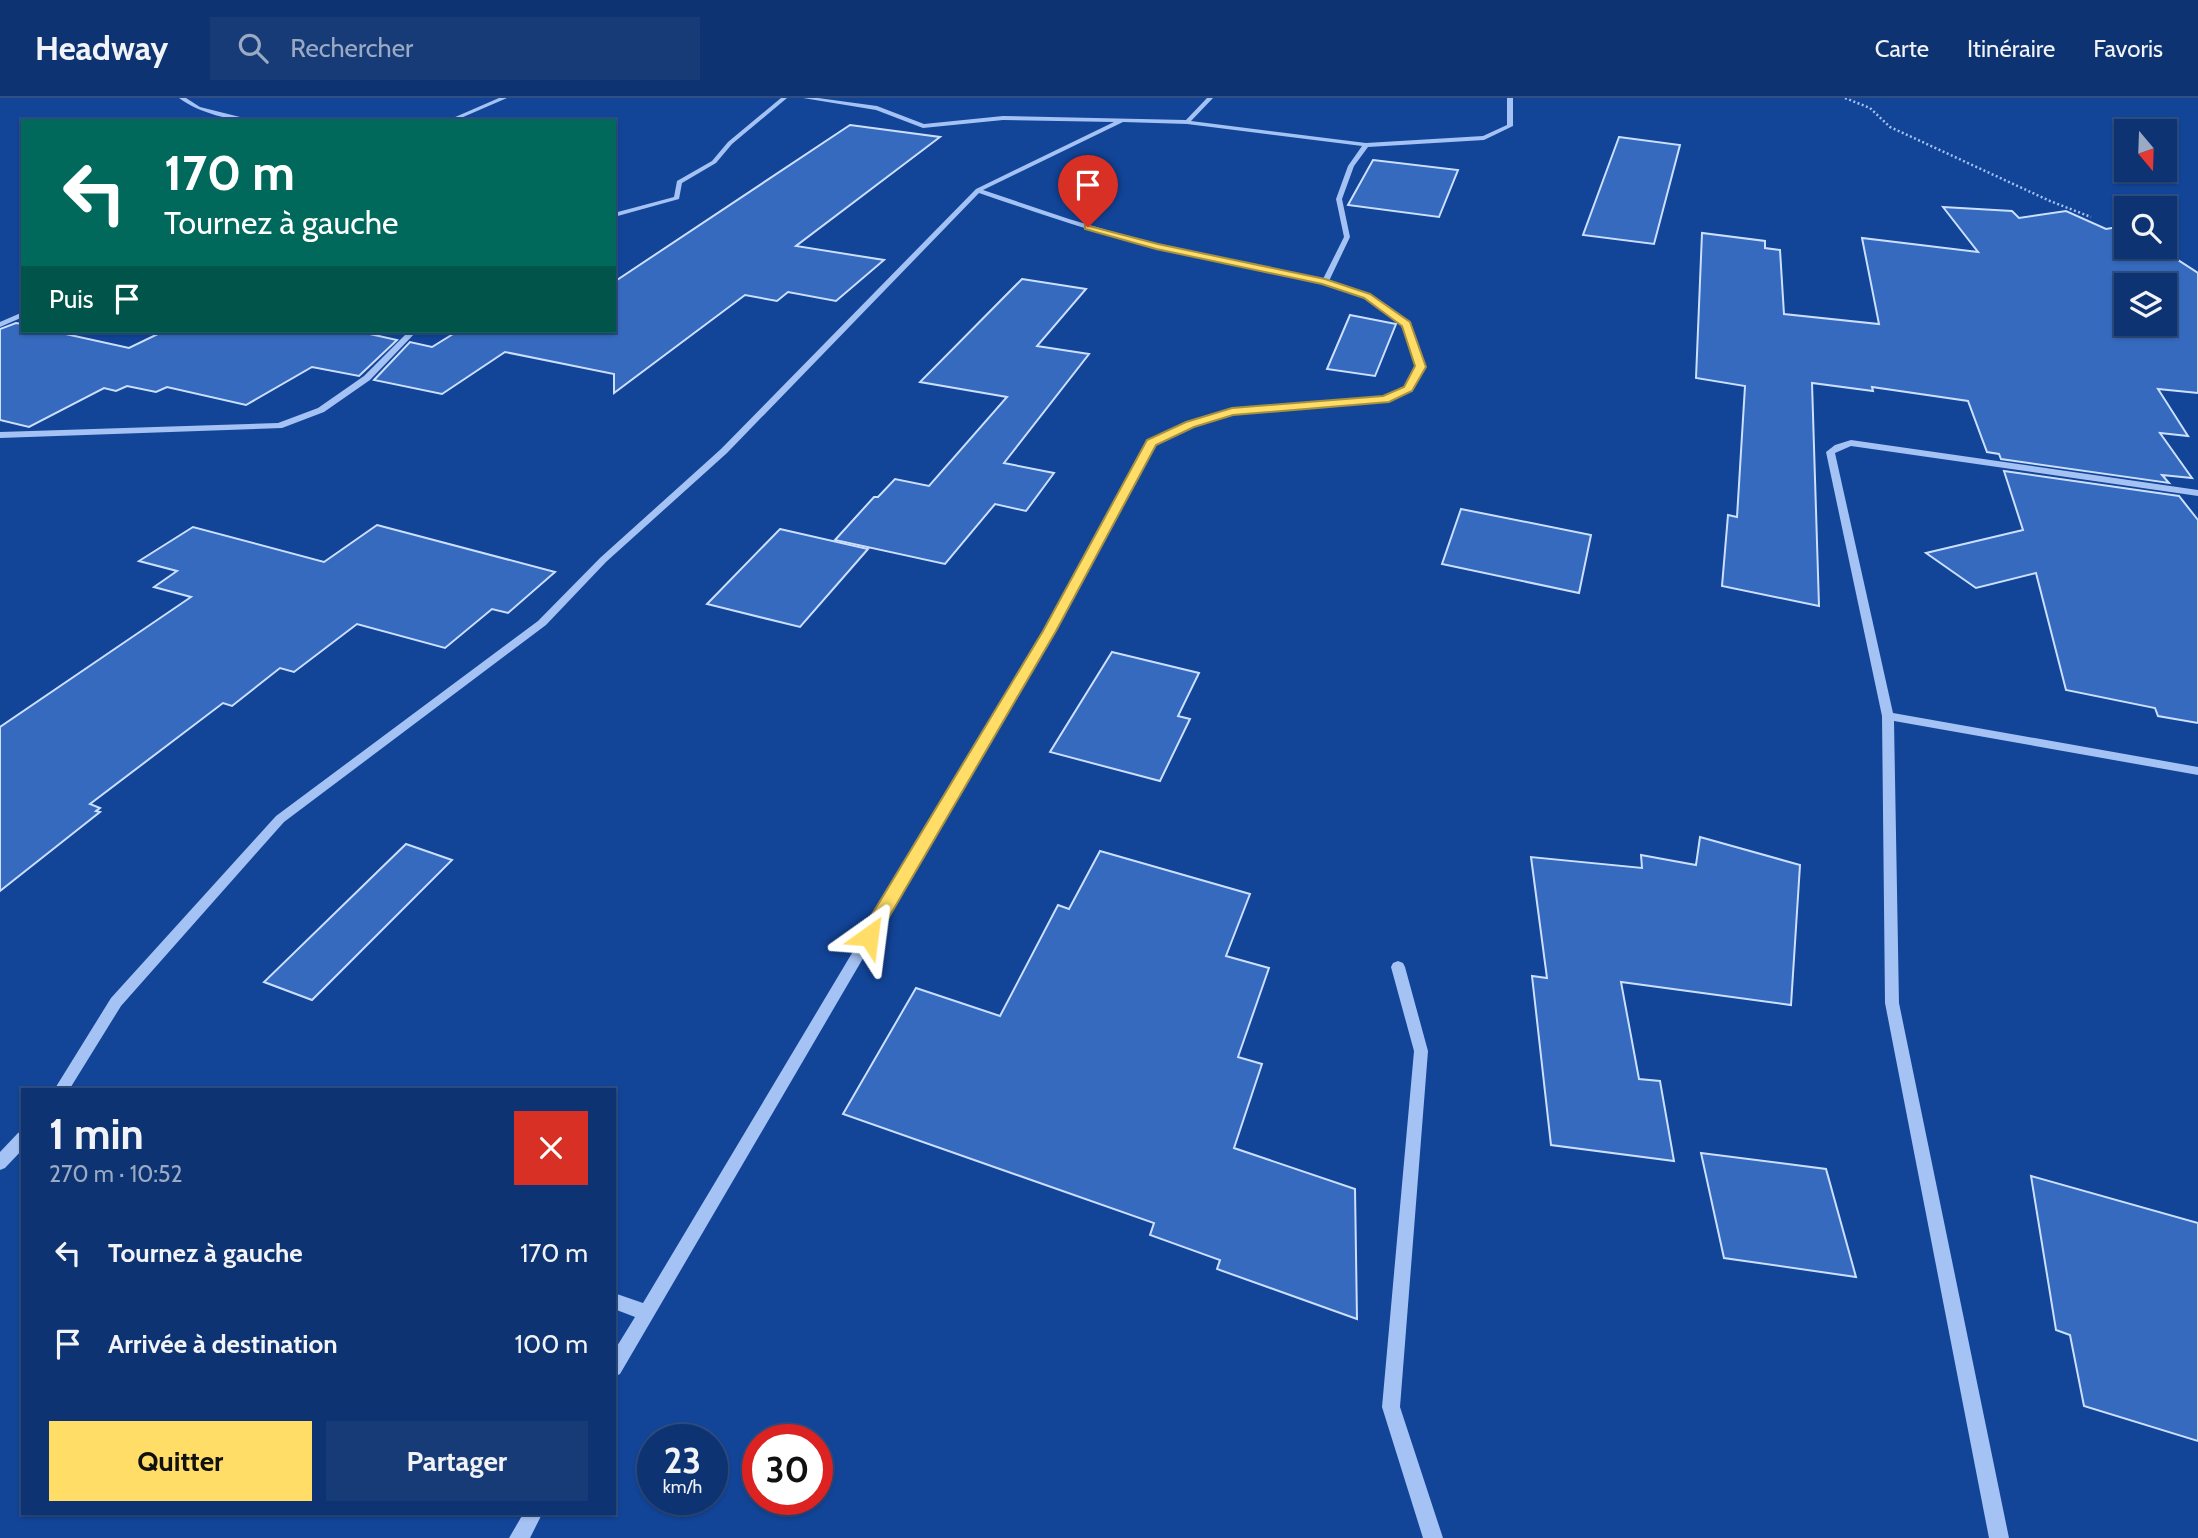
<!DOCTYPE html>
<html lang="fr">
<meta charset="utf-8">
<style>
:root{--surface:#0e3372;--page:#173b77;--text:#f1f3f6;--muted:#9baac4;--line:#2e4e84;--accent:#fd6}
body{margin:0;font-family:Cabin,sans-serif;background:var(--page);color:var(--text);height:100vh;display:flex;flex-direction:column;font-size:26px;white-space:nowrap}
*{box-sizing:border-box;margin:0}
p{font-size:23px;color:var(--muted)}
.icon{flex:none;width:38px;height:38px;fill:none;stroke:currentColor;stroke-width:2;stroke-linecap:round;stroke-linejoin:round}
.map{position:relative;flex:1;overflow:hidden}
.sheet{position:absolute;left:21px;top:990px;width:595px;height:427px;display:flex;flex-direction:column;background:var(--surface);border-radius:0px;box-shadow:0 2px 5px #0004,0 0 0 2px var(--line)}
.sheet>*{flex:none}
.top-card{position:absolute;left:21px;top:21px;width:595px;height:214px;border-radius:0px;box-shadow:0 2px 5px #0004,0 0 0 2px var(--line);background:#00695c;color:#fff;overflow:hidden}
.needle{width:46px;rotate:161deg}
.controls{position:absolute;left:2114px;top:21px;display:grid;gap:14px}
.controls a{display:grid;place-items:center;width:63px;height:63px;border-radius:0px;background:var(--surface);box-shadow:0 2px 5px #0004,0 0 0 2px var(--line);font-size:35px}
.speed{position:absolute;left:637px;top:1326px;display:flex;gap:14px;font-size:35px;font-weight:700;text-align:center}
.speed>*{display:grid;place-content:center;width:91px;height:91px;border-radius:50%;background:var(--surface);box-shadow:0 2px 5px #0004,0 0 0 2px var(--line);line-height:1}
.speed small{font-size:18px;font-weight:400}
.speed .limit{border:10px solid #d22;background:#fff;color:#111}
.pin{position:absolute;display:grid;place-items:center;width:60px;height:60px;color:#fff;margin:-72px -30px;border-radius:50% 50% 50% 0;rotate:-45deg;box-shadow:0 0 7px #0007}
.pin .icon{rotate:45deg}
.me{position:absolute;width:77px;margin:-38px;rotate:31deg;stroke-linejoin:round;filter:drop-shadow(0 0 5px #0008)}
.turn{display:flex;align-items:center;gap:24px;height:147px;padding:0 28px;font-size:32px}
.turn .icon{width:91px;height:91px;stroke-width:2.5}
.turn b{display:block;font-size:49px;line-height:60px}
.then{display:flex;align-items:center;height:66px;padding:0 28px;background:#0003;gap:14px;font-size:26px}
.round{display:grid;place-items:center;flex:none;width:74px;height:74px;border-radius:0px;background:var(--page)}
.summary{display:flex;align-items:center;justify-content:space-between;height:119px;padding:0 28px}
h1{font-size:42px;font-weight:800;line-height:52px}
.primary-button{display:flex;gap:14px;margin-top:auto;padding:14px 28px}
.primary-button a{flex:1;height:80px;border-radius:0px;background:var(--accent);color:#111;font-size:28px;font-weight:800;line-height:80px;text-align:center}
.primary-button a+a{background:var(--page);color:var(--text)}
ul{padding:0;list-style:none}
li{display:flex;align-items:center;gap:21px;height:91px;padding:0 28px}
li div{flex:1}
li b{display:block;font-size:26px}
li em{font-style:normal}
header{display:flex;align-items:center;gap:42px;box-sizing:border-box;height:98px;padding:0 35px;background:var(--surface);border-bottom:2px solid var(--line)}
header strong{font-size:33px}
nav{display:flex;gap:38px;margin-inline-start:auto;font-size:24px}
.search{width:490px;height:63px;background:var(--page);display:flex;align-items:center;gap:18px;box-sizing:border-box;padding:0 24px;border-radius:0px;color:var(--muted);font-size:26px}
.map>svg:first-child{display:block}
.building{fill:#366abe;stroke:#ccdffd;stroke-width:2;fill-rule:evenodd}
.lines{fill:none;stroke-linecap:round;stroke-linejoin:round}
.path{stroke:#a4c2f3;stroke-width:2.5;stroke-dasharray:2 2.5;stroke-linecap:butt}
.minor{fill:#a4c2f3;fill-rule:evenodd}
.route{fill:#fd6;stroke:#a69042;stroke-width:2}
</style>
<header>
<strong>Headway</strong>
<div class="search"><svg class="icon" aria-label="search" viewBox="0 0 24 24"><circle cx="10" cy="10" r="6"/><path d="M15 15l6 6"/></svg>Rechercher</div>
<nav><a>Carte</a><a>Itinéraire</a><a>Favoris</a></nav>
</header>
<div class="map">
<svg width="2198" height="1440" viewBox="0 0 2198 1440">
<rect width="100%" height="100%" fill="#124498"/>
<g class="building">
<path d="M 850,27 L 940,39 L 796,148 L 884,162 L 836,203 L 788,194 L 777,203 L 745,197 L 614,295 L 614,276 L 505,254 L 442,296 L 374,282 L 410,244 L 432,249 L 458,233 L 614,233 L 614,184 Z"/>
<path d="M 1619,39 L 1680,47 L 1654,146 L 1583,137 Z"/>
<path d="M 1373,62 L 1458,72 L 1439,119 L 1348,107 Z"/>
<path d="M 1943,109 L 2012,113 L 2019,120 L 2066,113 L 2106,131 L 2118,129 L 2126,134 L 2126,149 L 2158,149 L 2198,175 L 2198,295 L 2158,291 L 2188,338 L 2160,335 L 2192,380 L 2162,377 L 2169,385 L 2001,361 L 1999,356 L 1987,354 L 1968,303 L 1872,289 L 1873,293 L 1812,285 L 1819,508 L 1722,488 L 1728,417 L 1737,419 L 1745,288 L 1696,280 L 1702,135 L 1765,143 L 1765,150 L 1780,152 L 1784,216 L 1879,226 L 1862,140 L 1978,154 ZM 2126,187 L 2165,187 L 2165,226 L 2126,226 Z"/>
<path d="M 1022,181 L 1086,191 L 1037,248 L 1089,256 L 1004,365 L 1054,375 L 1026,413 L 995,406 L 945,466 L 835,442 L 874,399 L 878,399 L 895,381 L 929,388 L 1007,299 L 920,284 Z"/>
<path d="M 1350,217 L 1396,226 L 1375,278 L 1327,271 Z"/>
<path d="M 16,225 L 23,226 L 23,233 L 52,233 L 129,250 L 164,233 L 375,233 L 370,236 L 397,242 L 359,278 L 312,269 L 246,307 L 167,289 L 156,294 L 127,288 L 116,293 L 104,290 L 29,329 L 0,322 L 0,231 Z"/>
<path d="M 2004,373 L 2179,398 L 2198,422 L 2198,625 L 2158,618 L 2155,610 L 2066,592 L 2036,475 L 1976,490 L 1926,455 L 2023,432 Z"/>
<path d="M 1461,411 L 1591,437 L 1579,495 L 1442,466 Z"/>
<path d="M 377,427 L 555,474 L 508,515 L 492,511 L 445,550 L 357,526 L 294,574 L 280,570 L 232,608 L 223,605 L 90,706 L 100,710 L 96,713 L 100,714 L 0,793 L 0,629 L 191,499 L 154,489 L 177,473 L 139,463 L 193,429 L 324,464 Z"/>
<path d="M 780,431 L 868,451 L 800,529 L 707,506 Z"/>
<path d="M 1112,554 L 1199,575 L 1178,618 L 1190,621 L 1160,683 L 1050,654 Z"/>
<path d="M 1700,739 L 1800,767 L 1791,907 L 1621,884 L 1639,981 L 1660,983 L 1674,1063 L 1551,1047 L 1532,878 L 1547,880 L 1531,759 L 1642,770 L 1641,757 L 1696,767 Z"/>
<path d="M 406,746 L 452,762 L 312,902 L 264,884 Z"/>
<path d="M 1100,753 L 1250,796 L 1226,858 L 1269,870 L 1238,959 L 1262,966 L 1234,1050 L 1355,1091 L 1357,1221 L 1217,1171 L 1220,1162 L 1150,1137 L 1154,1125 L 843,1016 L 916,890 L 1000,918 L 1058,807 L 1069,811 Z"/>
<path d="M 1701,1055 L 1826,1071 L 1856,1179 L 1724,1160 Z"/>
<path d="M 2031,1078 L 2198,1125 L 2198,1343 L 2084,1308 L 2070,1237 L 2056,1232 Z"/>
</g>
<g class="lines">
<path class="path" d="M 1845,0 L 1870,10 L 1890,29 L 2050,103 L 2091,119"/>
<g class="minor">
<path d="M 179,0 L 186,0 L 200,9 L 256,23 C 231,23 199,15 179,0 Z"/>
<path d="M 499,0 L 507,0 L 454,23 L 446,23 Z"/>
<path d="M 781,0 L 787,0 L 732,46 L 716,65 L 682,85 L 679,101 L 614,119 L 614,115 L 674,99 L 677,83 L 712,63 L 728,44 Z"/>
<path d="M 803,0 L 818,0 L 877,8 L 924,26 L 1003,18 L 1186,22 L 1207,0 L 1213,0 L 1191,23 L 1366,45 L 1483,38 L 1507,27 L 1507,0 L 1513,0 L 1513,28 L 1484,42 L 1368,49 L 1354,68 L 1342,101 L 1350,139 L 1329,183 C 1357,191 1392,203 1409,228 C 1417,240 1420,255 1424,269 L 1418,277 L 1412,291 L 1385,303 L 1233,316 L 1193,329 L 1154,347 L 1055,532 L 620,1276 L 614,1279 L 614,1253 L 635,1219 L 614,1211 L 614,1195 L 643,1205 L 1045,532 L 1148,343 L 1187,325 L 1232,311 L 1383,299 L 1405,290 L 1410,276 L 1416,269 C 1410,248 1406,227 1387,214 C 1327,172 1228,167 1157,150 C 1097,136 1038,115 979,95 L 727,355 L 606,464 L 546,527 L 284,724 L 121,908 L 69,992 L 54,992 L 111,900 L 276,718 L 538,523 L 600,460 L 721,351 L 976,91 L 1114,24 L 1003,22 L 923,30 L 876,12 ZM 1123,24 L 1187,26 L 1362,48 L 1348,68 L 1336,101 L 1344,139 L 1323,181 L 1137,141 L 1069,121 L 983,92 Z"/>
<path d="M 23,214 L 23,219 L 0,229 L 0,224 Z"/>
<path d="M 409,233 L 417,233 L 370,282 L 324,314 L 282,330 L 0,340 L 0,334 L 278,325 L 318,310 L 364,278 Z"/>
<path d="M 1851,342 L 2198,392 L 2198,398 L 1851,348 L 1835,355 L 1893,615 L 2198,669 L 2198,677 L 1894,623 L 1899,905 L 2009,1440 L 1989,1440 L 1885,905 L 1882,618 L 1826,354 L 1835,347 Z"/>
<path d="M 1398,863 L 1403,865 L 1405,869 L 1428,953 L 1400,1309 L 1443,1440 L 1423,1440 L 1382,1309 L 1414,953 L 1391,869 L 1393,865 Z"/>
<path d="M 23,1033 L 23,1051 L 5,1070 L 0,1072 L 0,1054 L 18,1035 Z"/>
<path d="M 523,1416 L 542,1416 L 530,1440 L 509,1440 Z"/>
</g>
</g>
<path class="route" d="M 1085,127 L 1158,146 L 1325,181 L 1370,196 L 1410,224 L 1426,269 L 1412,293 L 1389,304 L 1233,317 L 1194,329 L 1156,347 L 1056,533 L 875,843 L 862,843 L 860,838 L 862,833 L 1043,533 L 1147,342 L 1186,324 L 1232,310 L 1383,298 L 1404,289 L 1415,268 L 1402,228 L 1364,200 L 1322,186 L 1156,151 L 1085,131 Z"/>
</svg>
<div class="controls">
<a><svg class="needle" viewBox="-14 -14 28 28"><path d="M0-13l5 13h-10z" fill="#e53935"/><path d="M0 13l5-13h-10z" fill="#9baac4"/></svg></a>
<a><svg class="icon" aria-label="search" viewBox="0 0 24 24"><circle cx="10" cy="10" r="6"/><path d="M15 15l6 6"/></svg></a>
<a><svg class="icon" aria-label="layers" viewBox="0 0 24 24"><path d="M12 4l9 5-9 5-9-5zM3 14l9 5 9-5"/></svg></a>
</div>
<div class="speed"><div>23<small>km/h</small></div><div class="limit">30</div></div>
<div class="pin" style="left:1088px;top:129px;background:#d93025"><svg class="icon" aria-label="arrive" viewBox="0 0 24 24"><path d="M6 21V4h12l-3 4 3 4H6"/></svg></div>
<svg class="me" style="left:869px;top:838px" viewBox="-20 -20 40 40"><path d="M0-17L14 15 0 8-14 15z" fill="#fd6" stroke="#fff" stroke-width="4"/></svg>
<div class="top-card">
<div class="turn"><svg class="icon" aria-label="left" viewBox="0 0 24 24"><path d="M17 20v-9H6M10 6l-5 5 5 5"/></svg><div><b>170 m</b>Tournez à gauche</div></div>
<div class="then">Puis<svg class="icon" aria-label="arrive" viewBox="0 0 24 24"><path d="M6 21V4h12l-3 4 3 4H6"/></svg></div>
</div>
<section class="sheet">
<div class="summary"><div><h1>1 min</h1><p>270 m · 10:52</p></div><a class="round" style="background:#d93025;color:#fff"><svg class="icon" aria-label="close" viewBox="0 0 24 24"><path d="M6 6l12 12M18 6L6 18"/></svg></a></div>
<ul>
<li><svg class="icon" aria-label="left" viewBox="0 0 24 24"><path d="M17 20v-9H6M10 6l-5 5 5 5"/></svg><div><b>Tournez à gauche</b></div><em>170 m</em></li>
<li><svg class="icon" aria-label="arrive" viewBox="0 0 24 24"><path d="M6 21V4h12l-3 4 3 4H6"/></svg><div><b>Arrivée à destination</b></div><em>100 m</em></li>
</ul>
<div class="primary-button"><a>Quitter</a><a>Partager</a></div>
</section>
</div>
